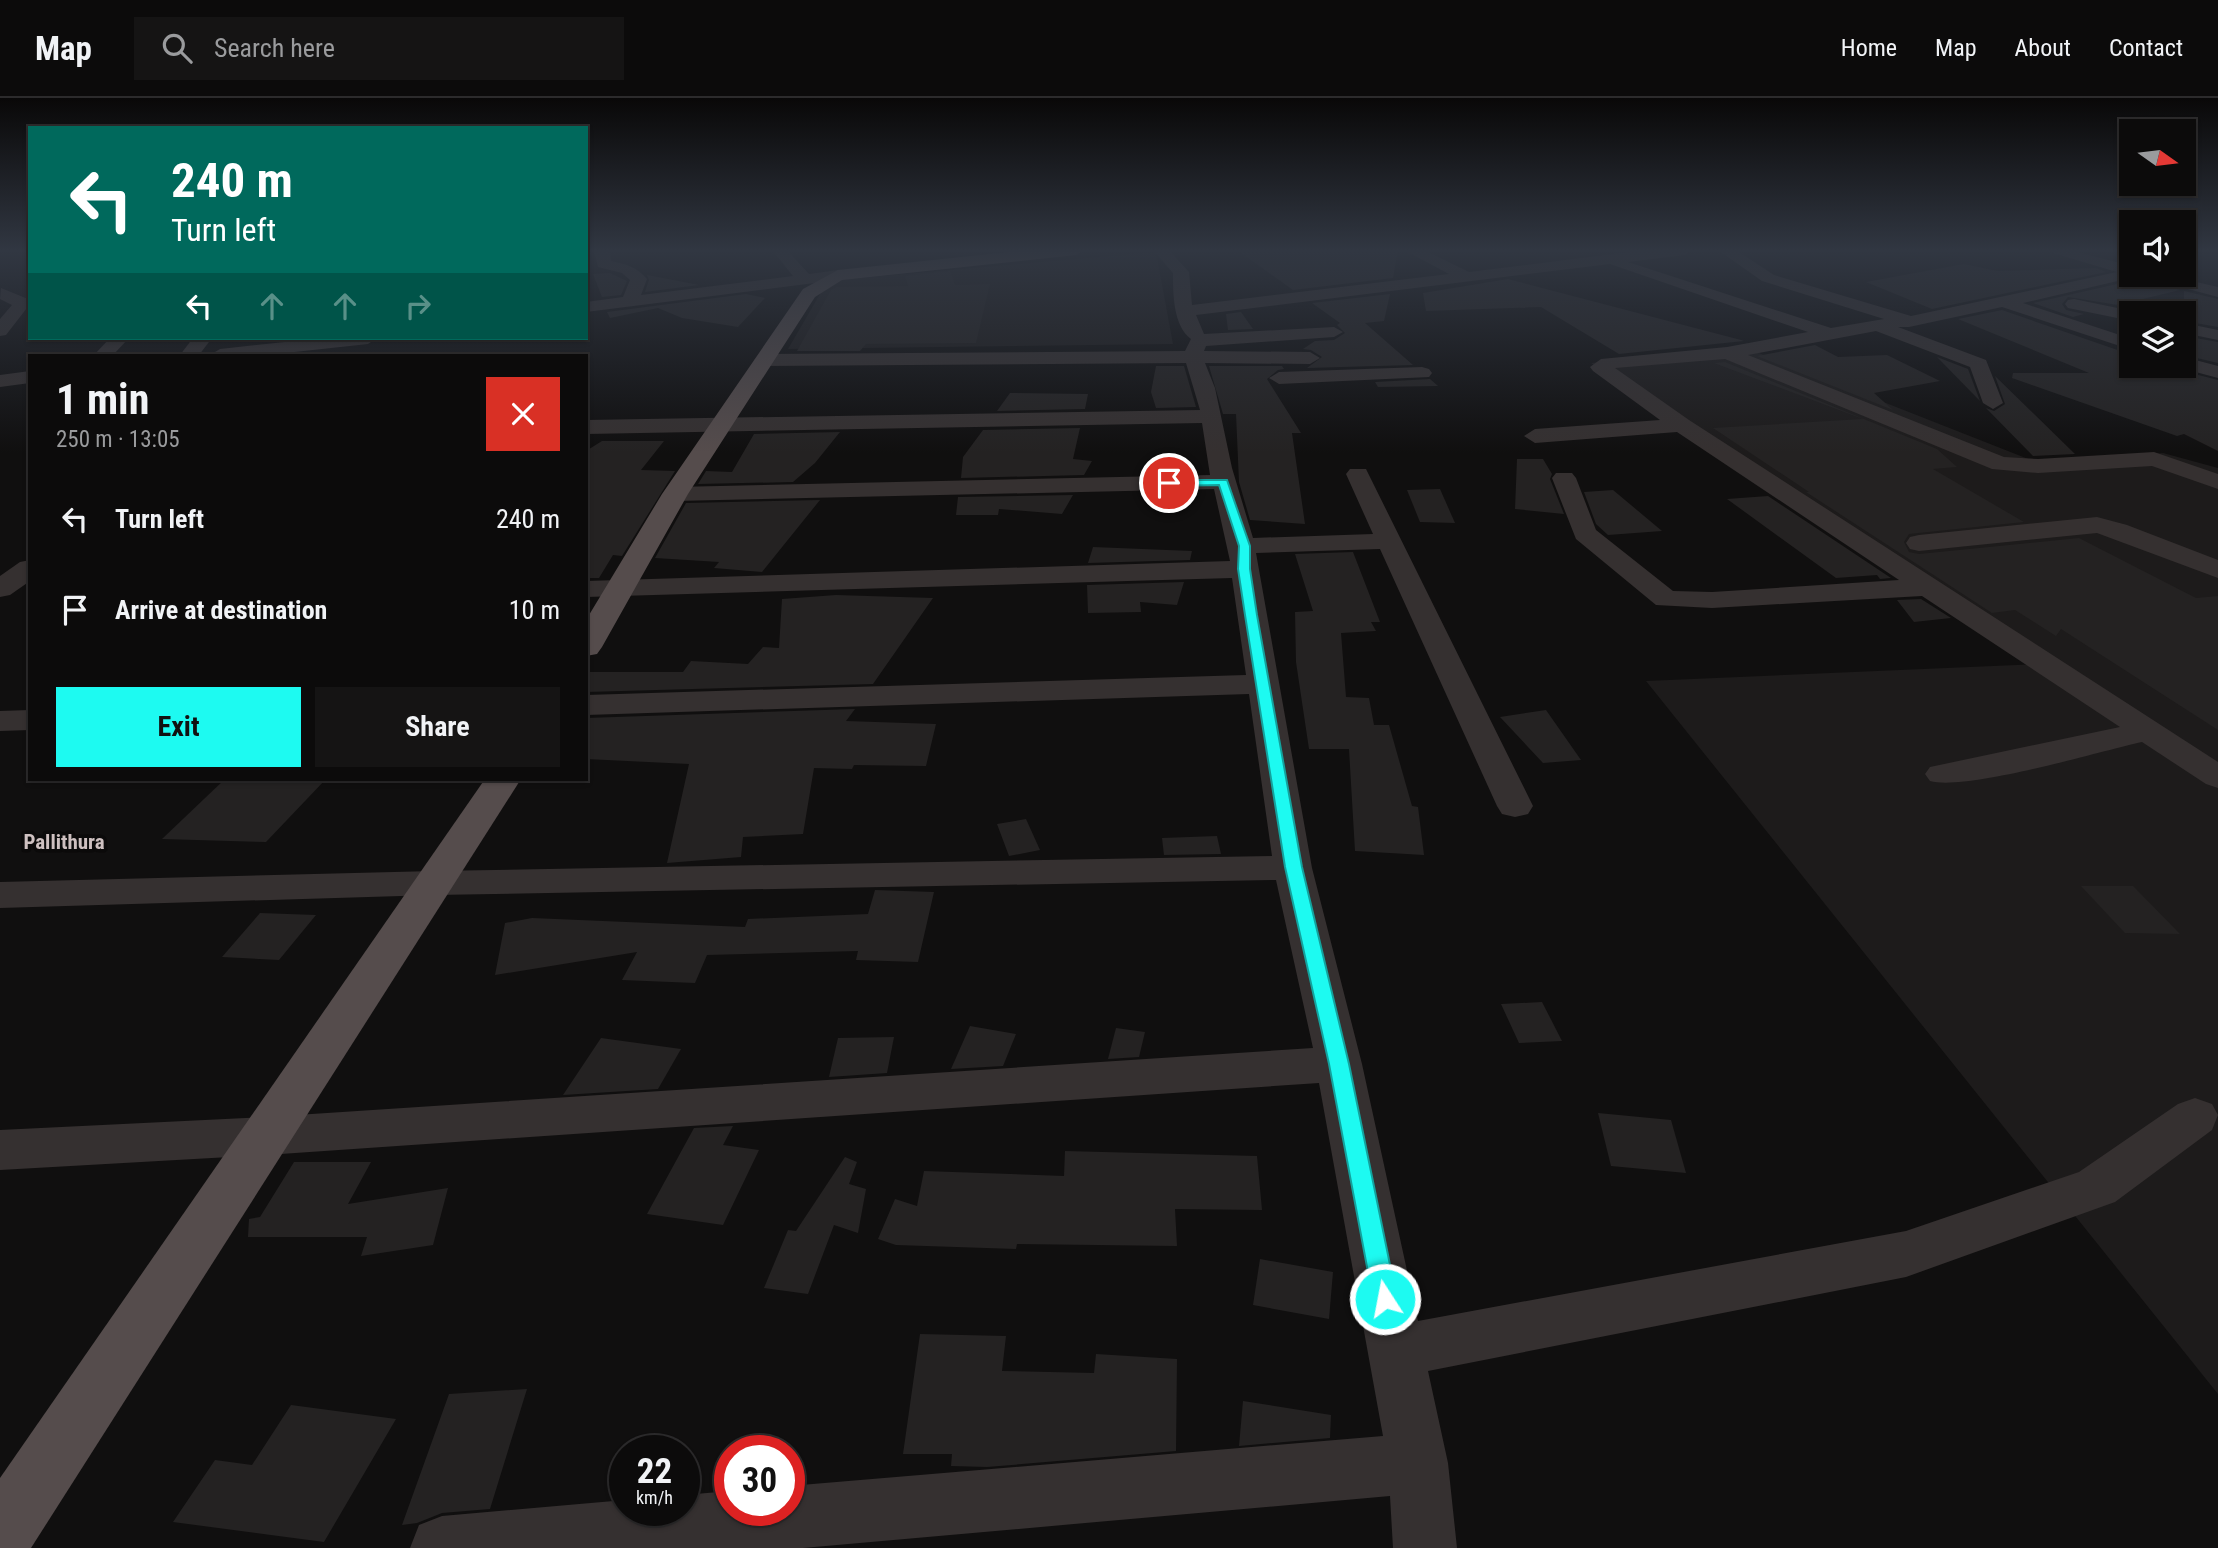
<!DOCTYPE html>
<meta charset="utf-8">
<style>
:root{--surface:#0c0b0b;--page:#151414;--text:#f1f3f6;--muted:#9a9b9d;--line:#2c2b2c;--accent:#1dfaf1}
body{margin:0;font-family:"Roboto Condensed",sans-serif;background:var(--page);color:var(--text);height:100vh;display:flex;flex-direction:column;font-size:26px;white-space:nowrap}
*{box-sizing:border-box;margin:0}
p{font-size:23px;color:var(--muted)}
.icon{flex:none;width:38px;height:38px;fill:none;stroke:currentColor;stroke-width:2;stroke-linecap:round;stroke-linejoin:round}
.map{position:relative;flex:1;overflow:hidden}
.side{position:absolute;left:28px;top:256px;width:560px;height:427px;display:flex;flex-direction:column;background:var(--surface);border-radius:0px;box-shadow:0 2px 5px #0004,0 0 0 2px var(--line)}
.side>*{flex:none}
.banner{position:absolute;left:28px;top:28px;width:560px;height:214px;border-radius:0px;box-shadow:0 2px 5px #0004,0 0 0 2px var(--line);background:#00695c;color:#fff;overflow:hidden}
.needle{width:46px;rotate:104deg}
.controls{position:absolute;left:2119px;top:21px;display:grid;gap:14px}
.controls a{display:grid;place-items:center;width:77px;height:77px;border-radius:0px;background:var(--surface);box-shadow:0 2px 5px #0004,0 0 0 2px var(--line);font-size:35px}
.speed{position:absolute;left:609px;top:1337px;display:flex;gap:14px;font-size:35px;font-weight:700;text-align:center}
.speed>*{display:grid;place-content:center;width:91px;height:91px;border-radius:50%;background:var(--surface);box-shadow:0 2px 5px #0004,0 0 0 2px var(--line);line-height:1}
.speed small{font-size:18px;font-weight:400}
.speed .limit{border:10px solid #d22;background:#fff;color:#111}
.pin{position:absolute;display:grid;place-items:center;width:60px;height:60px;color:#fff;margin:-30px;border:4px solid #fff;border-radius:50%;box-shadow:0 2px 7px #0007}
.me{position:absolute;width:77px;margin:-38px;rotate:349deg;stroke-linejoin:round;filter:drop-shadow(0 0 5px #0008)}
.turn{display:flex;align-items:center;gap:24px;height:147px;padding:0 28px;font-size:32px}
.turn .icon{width:91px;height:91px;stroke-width:2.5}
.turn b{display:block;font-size:49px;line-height:60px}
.lanes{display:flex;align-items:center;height:66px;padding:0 28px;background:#0003;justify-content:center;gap:35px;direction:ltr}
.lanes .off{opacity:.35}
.round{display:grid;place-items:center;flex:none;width:74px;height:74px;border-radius:0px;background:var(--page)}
.head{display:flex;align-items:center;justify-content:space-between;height:119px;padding:0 28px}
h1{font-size:42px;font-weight:700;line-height:52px}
.action{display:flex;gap:14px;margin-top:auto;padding:14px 28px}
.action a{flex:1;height:80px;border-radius:0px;background:var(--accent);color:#111;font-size:28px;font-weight:700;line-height:80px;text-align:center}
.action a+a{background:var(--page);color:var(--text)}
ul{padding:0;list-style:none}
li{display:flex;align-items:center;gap:21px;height:91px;padding:0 28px}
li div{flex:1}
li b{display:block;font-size:26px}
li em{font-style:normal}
header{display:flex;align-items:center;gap:42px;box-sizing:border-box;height:98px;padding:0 35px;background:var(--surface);border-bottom:2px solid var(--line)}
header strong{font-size:33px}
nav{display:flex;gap:38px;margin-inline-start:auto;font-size:24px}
.search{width:490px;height:63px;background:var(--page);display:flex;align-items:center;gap:18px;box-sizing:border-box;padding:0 24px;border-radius:0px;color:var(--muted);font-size:26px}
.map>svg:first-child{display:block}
.built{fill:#1d1b1b}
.building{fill:#242222}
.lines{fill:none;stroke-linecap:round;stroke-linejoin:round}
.minor{fill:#353030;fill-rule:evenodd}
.major{fill:#554c4c;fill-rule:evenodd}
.route{fill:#1dfaf1;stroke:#13a29d;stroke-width:2}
.labels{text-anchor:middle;stroke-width:7;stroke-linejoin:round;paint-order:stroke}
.neighbourhood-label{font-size:21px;font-weight:bold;fill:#cec0c0;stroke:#0b0a0a}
</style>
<header>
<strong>Map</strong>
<div class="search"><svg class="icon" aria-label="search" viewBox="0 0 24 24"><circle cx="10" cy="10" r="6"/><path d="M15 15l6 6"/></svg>Search here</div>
<nav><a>Home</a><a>Map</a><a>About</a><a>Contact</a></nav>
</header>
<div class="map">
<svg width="2218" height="1450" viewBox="0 0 2218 1450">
<rect width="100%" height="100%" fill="#100f0f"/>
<g class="built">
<path d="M 1156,154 L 1173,246 L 788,251 L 824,189 L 837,182 Z"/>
<path d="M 1746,250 L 2041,366 L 2163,355 L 2218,370 L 2218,1296 L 1646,583 L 2037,566 L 1591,265 Z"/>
</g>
<g class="building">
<path d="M 1237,152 L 1398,152 L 1393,180 L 1293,192 Z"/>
<path d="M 1964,166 L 1997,173 L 2096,170 L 2106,174 L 1932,211 L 1866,184 Z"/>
<path d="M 950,173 L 955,187 L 990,186 L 976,245 L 866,246 L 860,253 L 797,253 L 831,192 L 836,189 L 908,188 L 905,178 Z"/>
<path d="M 610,175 L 627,183 L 621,197 L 602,199 L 593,176 Z"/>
<path d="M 647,177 L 699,187 L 645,194 L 649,182 Z"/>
<path d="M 1508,181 L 1741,242 L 1744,243 L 1619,256 L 1541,209 L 1426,213 L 1423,195 Z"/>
<path d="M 2139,181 L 2180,192 L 2118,207 L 2068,199 L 2062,206 L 2066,212 L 2084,216 L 2073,219 L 2033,205 Z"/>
<path d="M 2184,193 L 2218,201 L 2218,229 L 2184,223 Z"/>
<path d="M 746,196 L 765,200 L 738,229 L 682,220 L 658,210 L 610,220 L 607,214 Z"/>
<path d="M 1390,196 L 1384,223 L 1365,225 L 1413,267 L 1307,270 L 1322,259 L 1311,252 L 1303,251 L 1315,243 L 1334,242 L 1345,235 L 1337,227 L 1340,225 L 1312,205 Z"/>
<path d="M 2002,212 L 2132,257 L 2132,268 L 2163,268 L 2218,282 L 2218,353 L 2184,336 L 2177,338 L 2012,280 L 2013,275 L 2089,275 L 1958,221 Z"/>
<path d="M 1241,214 L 1253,231 L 1228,232 L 1226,216 Z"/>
<path d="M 2184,238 L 2218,244 L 2218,265 L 2184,257 Z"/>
<path d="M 1815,247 L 1838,259 L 1887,257 L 1940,283 L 1874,295 L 1893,312 L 1757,258 Z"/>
<path d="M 1937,259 L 1968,271 L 1980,303 Z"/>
<path d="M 1725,264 L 1937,351 L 1957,369 L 1933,371 L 2024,424 L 1909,436 L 1904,444 L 1909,454 L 1919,456 L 2079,440 L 2196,500 L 2218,498 L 2218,632 L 2061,531 L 2056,538 L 2015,512 L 1992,515 L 1806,394 L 1809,394 L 1713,330 L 1863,321 L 1714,265 Z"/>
<path d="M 1156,268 L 1184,268 L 1196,309 L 1156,310 L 1151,294 Z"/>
<path d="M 1209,268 L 1282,268 L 1284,271 L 1278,272 L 1267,281 L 1301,335 L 1292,335 L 1305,426 L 1250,422 L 1239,384 L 1236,316 L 1223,316 Z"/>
<path d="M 1995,278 L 2075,356 L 2033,358 L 1986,310 L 1994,313 L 2005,306 Z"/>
<path d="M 1430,281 L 1438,288 L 1378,289 L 1375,284 Z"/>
<path d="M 1010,295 L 1088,296 L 1085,311 L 997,313 Z"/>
<path d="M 1080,330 L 1073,361 L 1092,363 L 1084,377 L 961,380 L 963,359 L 983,332 Z"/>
<path d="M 840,334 L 815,365 L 793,384 L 698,386 L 706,373 L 732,374 L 754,336 Z"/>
<path d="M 602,343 L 664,343 L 641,372 L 675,373 L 622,458 L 613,457 L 599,480 L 586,480 L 586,353 Z"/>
<path d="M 1517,361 L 1543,361 L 1552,376 L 1550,381 L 1564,416 L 1515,411 Z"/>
<path d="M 1440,391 L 1455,425 L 1420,424 L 1407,392 Z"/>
<path d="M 1613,392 L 1662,433 L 1608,437 L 1596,426 L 1584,394 Z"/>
<path d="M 1073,397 L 1062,416 L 999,411 L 998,417 L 956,417 L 958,399 Z"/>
<path d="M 1768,398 L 1891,480 L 1880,481 L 1877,477 L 1836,480 L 1727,401 Z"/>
<path d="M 820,402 L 762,474 L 714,470 L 719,464 L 655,460 L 686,405 Z"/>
<path d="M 1093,449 L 1192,453 L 1190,462 L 1088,465 Z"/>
<path d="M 1353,454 L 1380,524 L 1371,524 L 1376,533 L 1341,535 L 1346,599 L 1369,600 L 1374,627 L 1389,627 L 1412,708 L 1418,709 L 1424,757 L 1355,753 L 1349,651 L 1309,651 L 1296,564 L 1295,514 L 1313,513 L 1295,456 Z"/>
<path d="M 1184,484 L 1177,507 L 1140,504 L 1141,514 L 1088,515 L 1087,487 Z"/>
<path d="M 836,497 L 933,500 L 873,586 L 586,594 L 586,574 L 683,574 L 691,563 L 748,566 L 763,549 L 779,550 L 782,501 Z"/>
<path d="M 1921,501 L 1951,520 L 1914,524 L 1897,502 Z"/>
<path d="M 855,611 L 846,623 L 936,626 L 926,668 L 854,667 L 852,671 L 814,670 L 803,736 L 743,739 L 741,759 L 667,765 L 689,666 L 586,661 L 586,620 Z"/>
<path d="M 1546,612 L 1581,662 L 1543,665 L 1500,619 Z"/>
<path d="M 225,681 L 326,681 L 266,744 L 162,741 Z"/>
<path d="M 1026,721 L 1040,752 L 1009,758 L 997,726 Z"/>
<path d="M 1217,738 L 1221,756 L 1164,757 L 1162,740 Z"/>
<path d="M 2081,788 L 2133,788 L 2180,836 L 2125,835 Z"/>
<path d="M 875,792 L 934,794 L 918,864 L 856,862 L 858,853 L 707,857 L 695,885 L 622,882 L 637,854 L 495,877 L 505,825 L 532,820 L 745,829 L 748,821 L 868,816 Z"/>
<path d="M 260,815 L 316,817 L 279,862 L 222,859 Z"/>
<path d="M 1542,904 L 1562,943 L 1519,945 L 1501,906 Z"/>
<path d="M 970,928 L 1016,936 L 1003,968 L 951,971 Z"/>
<path d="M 1116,930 L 1145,934 L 1139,959 L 1108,961 Z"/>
<path d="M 894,939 L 887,975 L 829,979 L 838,940 Z"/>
<path d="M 601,940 L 681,951 L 658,991 L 563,997 Z"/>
<path d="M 1598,1015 L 1671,1022 L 1686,1075 L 1611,1068 Z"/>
<path d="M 733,1028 L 723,1047 L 759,1052 L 723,1127 L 647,1116 L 694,1030 Z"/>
<path d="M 1065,1053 L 1257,1058 L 1262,1112 L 1175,1111 L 1177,1148 L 1017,1146 L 1016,1151 L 896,1147 L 878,1141 L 895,1101 L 917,1108 L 924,1073 L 1064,1078 Z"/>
<path d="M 845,1059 L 857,1064 L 849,1086 L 866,1091 L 858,1135 L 834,1127 L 808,1196 L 764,1190 L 788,1132 L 796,1133 Z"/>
<path d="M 294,1064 L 371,1064 L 348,1106 L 448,1090 L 433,1147 L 361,1158 L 367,1139 L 248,1139 L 249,1121 L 260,1119 Z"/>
<path d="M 1260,1161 L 1333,1174 L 1329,1221 L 1253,1207 Z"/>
<path d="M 920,1236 L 1006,1238 L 1002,1273 L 1094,1275 L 1096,1256 L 1177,1261 L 1176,1353 L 987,1369 L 951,1368 L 952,1356 L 903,1356 Z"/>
<path d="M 527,1291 L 490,1411 L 442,1415 L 417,1425 L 402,1427 L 449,1296 Z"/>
<path d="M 1243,1303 L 1331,1317 L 1330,1340 L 1239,1348 Z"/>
<path d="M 291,1307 L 396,1321 L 324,1444 L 173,1424 L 215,1362 L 252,1367 Z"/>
</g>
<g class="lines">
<g class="minor">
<path d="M 594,152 L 610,152 L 611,163 C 626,166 637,169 647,181 L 641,197 L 793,178 L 772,152 L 787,152 L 809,176 L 838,172 L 846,177 L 838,182 L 586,214 L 586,204 L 623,199 L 630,182 L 622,175 L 598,169 Z"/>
<path d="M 1153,152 L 1169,152 L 1189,174 L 1192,207 L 1449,176 L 1404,152 L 1424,152 L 1469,174 L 1645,152 L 1692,152 L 1685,157 L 1628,164 L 1831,230 L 1884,221 L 1762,183 L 1718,152 L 1736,152 L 1774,177 L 1911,218 L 2117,174 L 2043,152 L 2069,152 L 2132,168 L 2132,177 L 2166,177 L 2218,189 L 2218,199 L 2139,178 L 2023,205 L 2132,241 L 2132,252 L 2002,209 L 1909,229 L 1898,229 L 1986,262 L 2003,305 L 1993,311 L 1983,305 L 1970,269 L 1876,233 L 1748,257 L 2004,359 L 2038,361 L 2154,354 L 2218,376 L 2218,391 L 2152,368 L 2038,375 L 1992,371 L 1725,261 L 1615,270 L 1689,322 L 2218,664 L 2218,690 L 2206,686 L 2142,644 C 2097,654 1967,693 1930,683 L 1925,676 L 1930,669 L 2120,629 L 1922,498 L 1712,510 L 1656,507 L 1576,441 L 1552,380 L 1556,375 L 1572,375 L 1576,380 L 1596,432 L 1673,493 L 1712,494 L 1899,482 L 1677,334 L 1535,345 L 1524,338 L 1535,331 L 1660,322 L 1593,273 L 1590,269 L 1601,261 L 1727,249 L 1808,234 L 1610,166 L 1196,217 L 1204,236 L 1334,229 L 1343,234 L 1334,239 L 1206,248 L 1204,253 L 1310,254 L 1320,260 L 1310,266 L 1205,265 L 1215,290 L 1232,370 L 1253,440 L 1373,436 L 1346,376 L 1350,371 L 1366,371 L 1533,708 L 1528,716 L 1515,719 L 1502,716 L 1497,708 L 1380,451 L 1256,455 L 1312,770 L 1362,966 L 1418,1223 L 1906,1133 L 2079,1074 L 2178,1006 L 2195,1000 L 2212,1006 L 2218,1017 L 2212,1032 L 2115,1104 L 1906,1179 L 1428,1273 L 1448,1365 L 1457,1450 L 1393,1450 L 1390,1398 L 803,1450 L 410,1450 L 419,1427 L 442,1418 L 625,1402 L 625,1412 L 684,1412 L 684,1397 L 730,1393 L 730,1412 L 789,1412 L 789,1388 L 1383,1338 L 1319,985 L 266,1057 L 0,1072 L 0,1032 L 266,1019 L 1313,950 L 1276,782 L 434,797 L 0,810 L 0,784 L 434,773 L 1272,758 L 1249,596 L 586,617 L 586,597 L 1246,577 L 1232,480 L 586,499 L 586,483 L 1230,463 L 1214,391 L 675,403 L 666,401 L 663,396 L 666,391 L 675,389 L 1210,377 L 1202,325 L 586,336 L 586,322 L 1200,312 L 1186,265 L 764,268 L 754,262 L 764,256 L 1185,253 L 1191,241 C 1173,228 1173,195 1173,175 Z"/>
<path d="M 1,190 L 28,201 L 30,206 L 6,237 L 0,238 L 0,221 L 12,207 L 0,201 Z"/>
<path d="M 2074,201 L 2132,213 L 2139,215 L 2132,215 L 2132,223 L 2068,210 L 2065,206 L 2068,202 Z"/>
<path d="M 2184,225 L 2218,232 L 2218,242 L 2184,235 Z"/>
<path d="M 110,240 L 129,240 L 113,257 L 94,257 Z"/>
<path d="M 193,240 L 212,240 L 199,257 L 180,257 Z"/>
<path d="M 322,240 L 377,240 L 368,246 L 267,257 L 210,257 L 220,251 Z"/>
<path d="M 2184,259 L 2218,268 L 2218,280 L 2177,269 L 2184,268 Z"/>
<path d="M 1422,269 L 1429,271 L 1432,275 L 1429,279 L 1279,286 L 1269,280 L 1279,274 Z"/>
<path d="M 30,273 L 30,285 L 0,289 L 0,277 Z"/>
<path d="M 2097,419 L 2127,427 L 2218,462 L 2218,480 L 2097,435 L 1919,453 L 1910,451 L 1906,445 L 1910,439 L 1919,437 Z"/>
<path d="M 30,462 L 30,483 L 10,497 L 0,499 L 0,478 L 20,464 Z"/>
<path d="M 30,612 L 30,632 L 0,633 L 0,613 Z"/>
</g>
<g class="major">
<path d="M 1028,152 L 1084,152 L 1076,157 L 842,182 L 815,199 L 688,396 L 602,549 L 597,556 L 586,558 L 586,522 L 662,396 L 803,191 L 838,172 Z"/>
<path d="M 485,681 L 521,681 L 31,1450 L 0,1450 L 0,1380 Z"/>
</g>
</g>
<linearGradient id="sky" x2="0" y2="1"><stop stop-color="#090808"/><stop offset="0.43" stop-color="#313742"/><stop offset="1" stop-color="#313742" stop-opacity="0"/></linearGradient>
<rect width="2218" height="355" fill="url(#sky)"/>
<path class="route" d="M 1227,382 L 1250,448 L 1250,471 L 1257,517 L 1302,769 L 1349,966 L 1397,1201 L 1393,1208 L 1385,1211 L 1376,1208 L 1373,1201 L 1329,966 L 1285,769 L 1245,517 L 1238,471 L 1239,448 L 1219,387 L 1169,388 L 1163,385 L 1169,382 Z"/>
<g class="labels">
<g class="neighbourhood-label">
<text x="64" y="751">Pallithura</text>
</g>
</g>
</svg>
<div class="controls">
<a><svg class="needle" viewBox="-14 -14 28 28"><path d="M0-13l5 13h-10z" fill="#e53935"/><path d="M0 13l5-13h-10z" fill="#9a9b9d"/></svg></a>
<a><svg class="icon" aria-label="sound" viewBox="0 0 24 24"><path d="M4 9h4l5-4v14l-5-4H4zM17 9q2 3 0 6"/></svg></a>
<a><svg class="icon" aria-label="layers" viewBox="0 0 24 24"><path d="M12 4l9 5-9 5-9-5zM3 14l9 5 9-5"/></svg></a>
</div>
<div class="speed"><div>22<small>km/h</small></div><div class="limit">30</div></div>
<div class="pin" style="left:1169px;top:385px;background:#d93025"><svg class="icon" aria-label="arrive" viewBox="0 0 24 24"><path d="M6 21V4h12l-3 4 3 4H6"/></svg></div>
<svg class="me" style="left:1385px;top:1201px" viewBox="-20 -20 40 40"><circle r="17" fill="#1dfaf1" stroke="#fff" stroke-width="3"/><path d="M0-11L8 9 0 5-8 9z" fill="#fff"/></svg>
<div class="banner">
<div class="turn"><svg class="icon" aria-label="left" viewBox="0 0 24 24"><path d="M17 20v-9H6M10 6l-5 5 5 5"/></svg><div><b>240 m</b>Turn left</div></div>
<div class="lanes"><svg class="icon" aria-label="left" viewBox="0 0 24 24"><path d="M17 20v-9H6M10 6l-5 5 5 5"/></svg><svg class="icon off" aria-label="ahead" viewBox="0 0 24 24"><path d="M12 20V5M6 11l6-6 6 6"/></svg><svg class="icon off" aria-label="ahead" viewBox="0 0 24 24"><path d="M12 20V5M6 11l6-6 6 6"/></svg><svg class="icon off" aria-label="right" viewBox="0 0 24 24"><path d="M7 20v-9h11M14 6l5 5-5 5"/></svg></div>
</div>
<section class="side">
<div class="head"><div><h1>1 min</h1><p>250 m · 13:05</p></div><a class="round" style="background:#d93025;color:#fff"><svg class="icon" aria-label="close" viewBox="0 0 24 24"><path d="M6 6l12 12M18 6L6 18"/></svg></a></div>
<ul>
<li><svg class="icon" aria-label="left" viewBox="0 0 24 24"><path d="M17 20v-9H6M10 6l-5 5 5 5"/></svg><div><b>Turn left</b></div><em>240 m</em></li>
<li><svg class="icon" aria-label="arrive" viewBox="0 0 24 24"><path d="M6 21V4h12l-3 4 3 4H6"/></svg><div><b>Arrive at destination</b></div><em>10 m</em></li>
</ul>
<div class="action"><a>Exit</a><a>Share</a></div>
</section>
</div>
